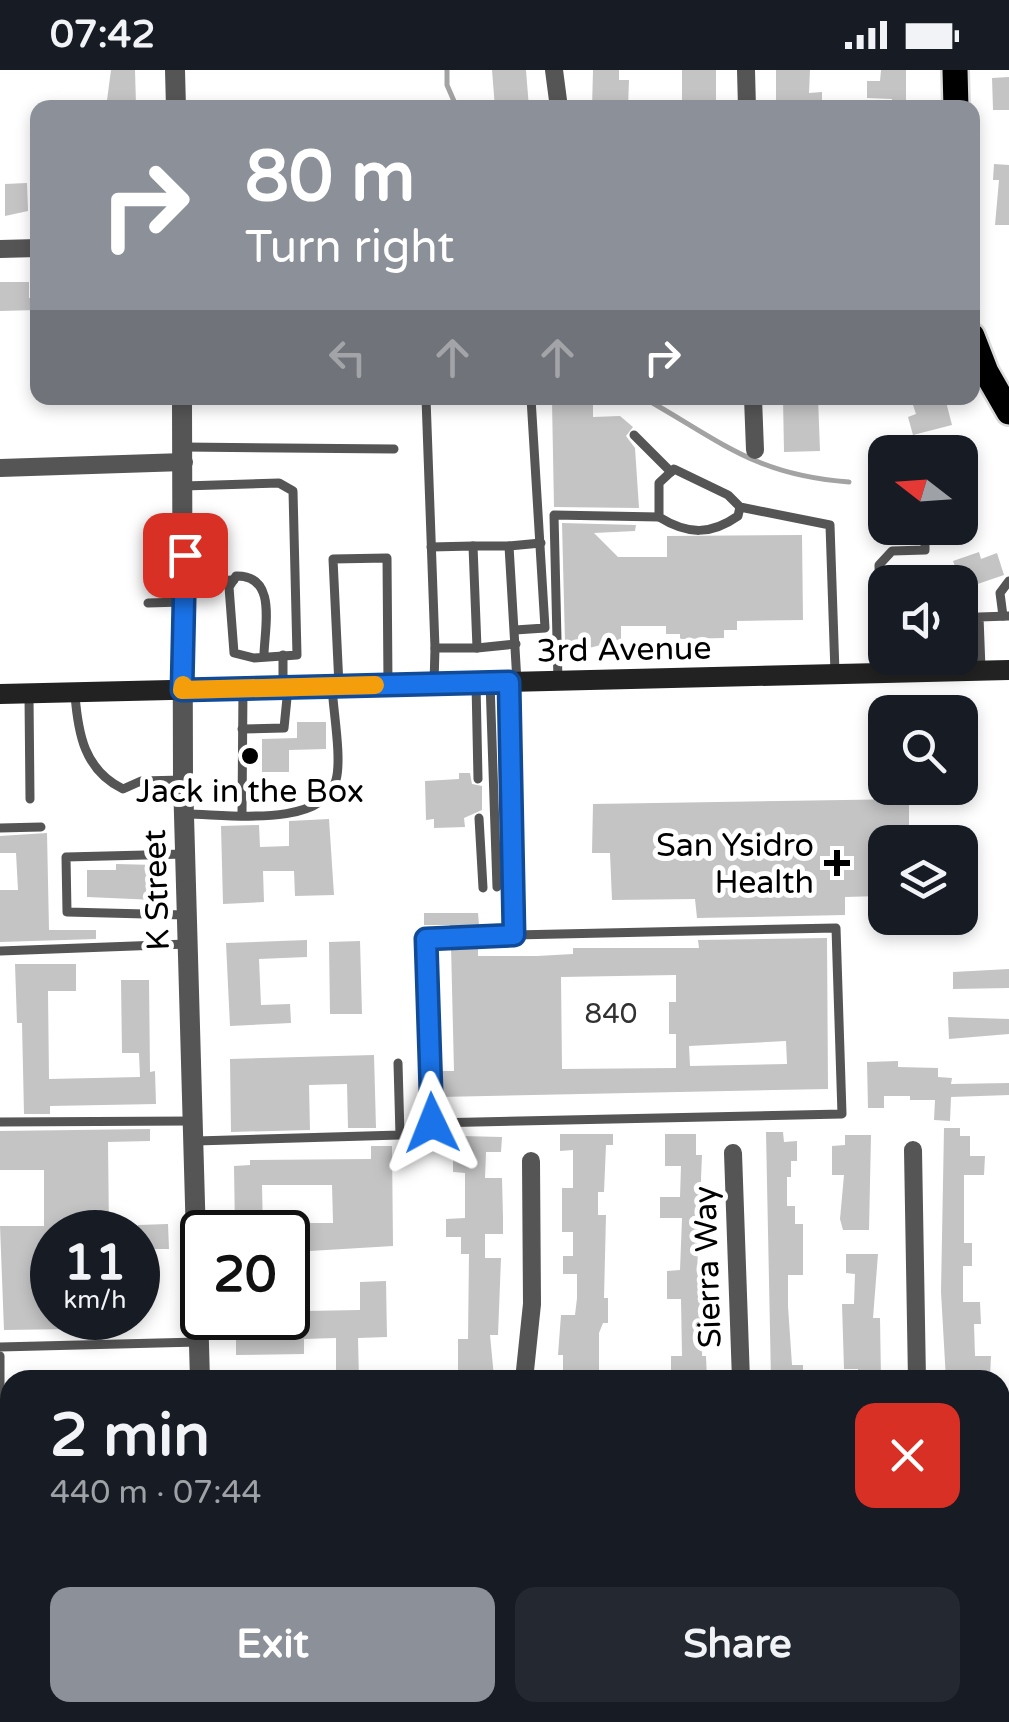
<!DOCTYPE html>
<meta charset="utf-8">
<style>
:root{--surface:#171b24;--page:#242831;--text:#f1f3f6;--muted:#9ea1a6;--accent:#8c9099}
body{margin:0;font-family:"Varela Round",sans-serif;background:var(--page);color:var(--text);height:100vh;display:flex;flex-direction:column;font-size:38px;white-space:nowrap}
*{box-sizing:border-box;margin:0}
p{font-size:32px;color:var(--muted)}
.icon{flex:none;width:55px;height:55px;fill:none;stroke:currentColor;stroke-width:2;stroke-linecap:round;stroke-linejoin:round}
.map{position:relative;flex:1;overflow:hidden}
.details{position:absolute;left:0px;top:1300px;width:1010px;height:352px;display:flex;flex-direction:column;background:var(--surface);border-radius:30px 30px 0 0;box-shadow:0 5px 15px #0003}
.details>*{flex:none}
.top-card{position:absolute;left:30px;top:30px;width:950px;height:305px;border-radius:20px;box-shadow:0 5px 15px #0003;background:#8c9099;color:#fff;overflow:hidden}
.needle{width:65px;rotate:287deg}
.fabs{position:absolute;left:868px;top:365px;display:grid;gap:20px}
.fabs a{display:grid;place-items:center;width:110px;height:110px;border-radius:20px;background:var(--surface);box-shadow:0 5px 15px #0003;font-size:50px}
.speed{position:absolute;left:30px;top:1140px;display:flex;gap:20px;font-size:50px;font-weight:700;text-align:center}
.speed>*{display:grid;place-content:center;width:130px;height:130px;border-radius:50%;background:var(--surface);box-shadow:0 5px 15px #0003;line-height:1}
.speed small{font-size:25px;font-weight:400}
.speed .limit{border:5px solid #111;border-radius:15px;background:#fff;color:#111}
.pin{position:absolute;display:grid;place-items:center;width:85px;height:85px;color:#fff;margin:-42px;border-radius:20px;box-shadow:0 5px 15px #0006}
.me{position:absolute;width:110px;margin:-55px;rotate:358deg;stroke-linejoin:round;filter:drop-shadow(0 0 8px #0008)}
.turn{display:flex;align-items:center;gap:35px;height:210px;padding:0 50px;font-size:45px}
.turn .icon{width:130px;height:130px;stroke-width:2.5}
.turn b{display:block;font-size:70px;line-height:85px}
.lanes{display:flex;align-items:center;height:95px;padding:0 50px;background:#0003;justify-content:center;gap:50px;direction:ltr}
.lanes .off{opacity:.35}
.round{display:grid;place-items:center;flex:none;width:105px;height:105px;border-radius:20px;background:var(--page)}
.summary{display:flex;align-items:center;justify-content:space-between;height:170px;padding:0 50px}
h1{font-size:60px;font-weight:700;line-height:75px}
.primary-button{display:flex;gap:20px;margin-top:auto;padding:20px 50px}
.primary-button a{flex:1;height:115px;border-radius:20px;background:var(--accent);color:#fff;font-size:40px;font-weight:700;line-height:115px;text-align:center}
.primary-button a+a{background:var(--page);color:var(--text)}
.status{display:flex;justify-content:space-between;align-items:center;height:70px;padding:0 50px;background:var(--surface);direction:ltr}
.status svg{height:28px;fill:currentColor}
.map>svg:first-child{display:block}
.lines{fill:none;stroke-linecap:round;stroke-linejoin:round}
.stream{stroke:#a3a3a3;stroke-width:5}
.building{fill:#c4c4c4;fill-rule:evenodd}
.primary-casing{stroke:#dbdbdb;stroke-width:30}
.service{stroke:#555;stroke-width:9}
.minor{stroke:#555;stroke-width:18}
.tertiary{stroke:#555;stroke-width:20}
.secondary{stroke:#222;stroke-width:20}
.primary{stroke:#000;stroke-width:25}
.route-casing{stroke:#114b97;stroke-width:25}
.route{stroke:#1a73e8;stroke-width:18}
.slow{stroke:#f59e0b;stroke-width:18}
.poi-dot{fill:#000;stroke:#fff;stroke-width:4}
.labels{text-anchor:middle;stroke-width:10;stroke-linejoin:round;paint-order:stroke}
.number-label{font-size:28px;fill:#313131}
.street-label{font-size:32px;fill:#000;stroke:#fff}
.poi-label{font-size:32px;fill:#000;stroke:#fff}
</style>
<div class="status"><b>07:42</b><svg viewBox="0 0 49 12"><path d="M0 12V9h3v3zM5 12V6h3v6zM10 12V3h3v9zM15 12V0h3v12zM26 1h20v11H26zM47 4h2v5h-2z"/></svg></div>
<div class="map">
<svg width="1009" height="1652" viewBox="0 0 1009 1652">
<rect width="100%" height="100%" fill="#fff"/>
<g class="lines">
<g class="stream">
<path d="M 447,0 L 447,15 L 457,38"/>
<path d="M 644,328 C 722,372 755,405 849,412"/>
</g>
</g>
<g class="building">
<path d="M 111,0 L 135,0 L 136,35 L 106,38 Z"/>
<path d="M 492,0 L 526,0 L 529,38 L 495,38 Z"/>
<path d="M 593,0 L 619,0 L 619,10 L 629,10 L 628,38 L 592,38 Z"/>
<rect x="682" y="0" width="34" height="38"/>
<path d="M 776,0 L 810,0 L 809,23 L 822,22 L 822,38 L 776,38 Z"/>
<path d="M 881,0 L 906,0 L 906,38 L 892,38 L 892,29 L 867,28 L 867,11 L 880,11 Z"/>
<path d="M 1009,7 L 1009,40 L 993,40 L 992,8 Z"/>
<path d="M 994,94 L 1009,95 L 1009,155 L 995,155 L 999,110 L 993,110 Z"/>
<path d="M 27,113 L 28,141 L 5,146 L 5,114 Z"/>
<path d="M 0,212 L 29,212 L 29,228 L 38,228 L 38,240 L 0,241 Z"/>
<path d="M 783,328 L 818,328 L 820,381 L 784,382 Z"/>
<path d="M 928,328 L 945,328 L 952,355 L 913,365 L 908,347 L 916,344 L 912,332 Z"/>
<path d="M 552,332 L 593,335 L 593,347 L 620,346 L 633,357 L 626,366 L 635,378 L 639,438 L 554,437 Z"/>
<path d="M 562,453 L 636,455 L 635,461 L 594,463 L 618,487 L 667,487 L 667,466 L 802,465 L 803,550 L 737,551 L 737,560 L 724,560 L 724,568 L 680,569 L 680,564 L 666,564 L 666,556 L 621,556 L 621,570 L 589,578 L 565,572 Z"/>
<path d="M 979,482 L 981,489 L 997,483 L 1004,505 L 963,519 L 953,491 Z"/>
<path d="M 297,652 L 326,652 L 326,679 L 289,680 L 289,702 L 262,702 L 262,669 L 297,668 Z"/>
<path d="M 459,703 L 470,703 L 472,714 L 482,716 L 482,740 L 464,748 L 465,757 L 434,758 L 434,749 L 426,750 L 425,711 L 459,709 Z"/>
<path d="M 909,729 L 909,772 L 885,772 L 885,813 L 879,813 L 880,826 L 845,827 L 845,845 L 697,848 L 695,829 L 612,830 L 610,783 L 592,783 L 593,734 Z"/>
<path d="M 329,749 L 334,825 L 295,826 L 294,801 L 263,801 L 264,832 L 223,834 L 221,756 L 259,755 L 260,777 L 289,776 L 289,751 Z"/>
<path d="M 47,763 L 49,860 L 96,860 L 96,869 L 0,872 L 0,820 L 18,820 L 16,783 L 0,783 L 0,766 Z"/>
<path d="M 116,794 L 155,795 L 156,830 L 87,827 L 87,800 L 116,800 Z"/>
<path d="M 424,843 L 478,843 L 479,855 L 450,860 L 450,855 L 424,855 Z"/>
<path d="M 827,868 L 828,1019 L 440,1027 L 440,1001 L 454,1001 L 451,876 L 478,875 L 478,886 L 537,886 L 573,884 L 573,878 L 699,878 L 698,870 ZM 676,905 L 676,932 L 669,932 L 669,964 L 676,964 L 676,998 L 562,999 L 561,907 ZM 786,971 L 787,994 L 690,996 L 689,976 Z"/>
<path d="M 307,870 L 307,887 L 259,889 L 261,935 L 290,934 L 291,953 L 230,956 L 226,873 Z"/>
<path d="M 360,871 L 362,944 L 330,944 L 329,872 Z"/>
<path d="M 15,894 L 76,894 L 76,921 L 48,921 L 49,1009 L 140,1007 L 139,983 L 122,983 L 121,910 L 149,910 L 150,1002 L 155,1001 L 156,1034 L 50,1036 L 50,1044 L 24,1044 L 22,953 L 17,953 Z"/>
<path d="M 1009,899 L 1009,918 L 953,919 L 953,902 Z"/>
<path d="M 948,947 L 1009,949 L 1009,964 L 949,969 Z"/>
<path d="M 374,985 L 376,1058 L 348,1058 L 347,1014 L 309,1015 L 310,1060 L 231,1062 L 230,989 Z"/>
<path d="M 898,991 L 898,997 L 938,998 L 938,1007 L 952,1008 L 951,1014 L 1009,1013 L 1009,1025 L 951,1027 L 950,1051 L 934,1050 L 935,1030 L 910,1030 L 910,1026 L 884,1026 L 884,1038 L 868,1038 L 867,992 Z"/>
<path d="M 944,1058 L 960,1058 L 960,1066 L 970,1066 L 970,1086 L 985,1086 L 984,1105 L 964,1105 L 964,1173 L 972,1173 L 972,1196 L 963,1196 L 963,1232 L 980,1232 L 981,1254 L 974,1254 L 975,1286 L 991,1286 L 990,1307 L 968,1306 L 968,1310 L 946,1310 L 941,1222 Z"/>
<path d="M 150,1059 L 150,1071 L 108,1072 L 109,1162 L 52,1162 L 52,1248 L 71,1248 L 71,1259 L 4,1260 L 0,1156 L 44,1156 L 44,1100 L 0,1100 L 0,1061 Z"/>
<path d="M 766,1062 L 783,1062 L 784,1072 L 797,1071 L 797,1091 L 791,1091 L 791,1107 L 787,1107 L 787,1136 L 795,1136 L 795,1154 L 803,1154 L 803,1205 L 788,1205 L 788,1236 L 792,1295 L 803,1295 L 803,1310 L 771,1310 Z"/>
<path d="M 560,1064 L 613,1064 L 613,1075 L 606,1075 L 604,1122 L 598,1122 L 598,1145 L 606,1145 L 604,1228 L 608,1228 L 608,1253 L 603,1253 L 599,1263 L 599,1310 L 563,1310 L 563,1285 L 558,1285 L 561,1245 L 575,1245 L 577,1228 L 577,1204 L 563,1204 L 563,1186 L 573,1186 L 573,1162 L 562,1162 L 562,1118 L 573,1118 L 573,1080 L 560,1081 Z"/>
<path d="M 665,1064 L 696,1064 L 696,1085 L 702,1085 L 697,1203 L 704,1203 L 702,1286 L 706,1286 L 707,1310 L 671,1308 L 671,1286 L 682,1286 L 681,1229 L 667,1229 L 667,1201 L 680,1200 L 682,1148 L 660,1148 L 660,1127 L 680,1127 L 681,1096 L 665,1096 Z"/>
<path d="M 845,1065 L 871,1065 L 869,1160 L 843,1160 L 840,1149 L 844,1105 L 832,1105 L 832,1076 L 845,1075 Z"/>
<path d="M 462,1066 L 502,1067 L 501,1082 L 486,1082 L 485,1108 L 502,1108 L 503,1148 L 503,1164 L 485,1164 L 485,1188 L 501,1188 L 498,1265 L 490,1265 L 494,1307 L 458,1306 L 458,1269 L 468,1269 L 469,1184 L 461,1184 L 461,1167 L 446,1167 L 446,1149 L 465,1148 L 465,1103 L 453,1102 L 453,1079 L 462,1079 Z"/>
<path d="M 371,1076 L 392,1076 L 393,1176 L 293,1182 L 293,1153 L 333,1153 L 332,1115 L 262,1115 L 263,1162 L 235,1162 L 234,1096 L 250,1095 L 250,1090 L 371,1089 Z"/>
<path d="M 168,1154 L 169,1179 L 138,1179 L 138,1155 Z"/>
<path d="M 846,1184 L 878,1184 L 873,1248 L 880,1248 L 881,1310 L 858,1310 L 858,1299 L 844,1299 L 842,1234 L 854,1234 L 855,1204 L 846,1203 Z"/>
<path d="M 386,1211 L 387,1267 L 358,1268 L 359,1310 L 336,1310 L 336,1268 L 304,1269 L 304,1284 L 236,1285 L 236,1248 L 288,1248 L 288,1223 L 304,1223 L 304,1241 L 360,1240 L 360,1212 Z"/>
</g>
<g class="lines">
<defs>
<g id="primary">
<path d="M 955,0 L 956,38"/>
<path d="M 972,266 L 986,302 L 1009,342"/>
<path d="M 1000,1497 L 1009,1496"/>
<path d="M 0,1523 L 10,1523"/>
</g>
</defs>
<use href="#primary" class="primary-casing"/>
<g class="service">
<path d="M 426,328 L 435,578 L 477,578"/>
<path d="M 634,365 L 671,402"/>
<path d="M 183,377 L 394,379"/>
<path d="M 184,416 L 279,413 L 293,421 L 297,585 L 254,588 L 234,583 L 229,517 L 236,506 C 277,505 265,555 264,584"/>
<path d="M 740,437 L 738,446 C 711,465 688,465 659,447 L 659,413 L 674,399 L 728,425 L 740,437 L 830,455 L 835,603"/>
<path d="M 473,476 L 509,476 L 517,612"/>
<path d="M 509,476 L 541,473"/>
<path d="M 431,477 L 473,476 L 477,578 L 516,574"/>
<path d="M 185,512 L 234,510"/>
<path d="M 148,533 L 181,532"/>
<path d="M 1003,546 L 1000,523 L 1009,511"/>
<path d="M 515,560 L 545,558 L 531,328"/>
<path d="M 283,585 L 283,617"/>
<path d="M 981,599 L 979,547 L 1009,546"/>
<path d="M 881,601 L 879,495 L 892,481 L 925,480 L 925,458"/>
<path d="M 558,611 L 554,445 L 659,447"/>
<path d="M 490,612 L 497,817"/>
<path d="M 476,613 L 478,709"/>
<path d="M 434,614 L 435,578"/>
<path d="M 509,615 L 514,865 L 426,869 L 432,1053 L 842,1044 L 836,858 L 514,865"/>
<path d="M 339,616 L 333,489 L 387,488 L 388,614"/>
<path d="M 75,625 C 78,663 84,700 123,719 L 141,711 L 183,710"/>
<path d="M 29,626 L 30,729"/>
<path d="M 242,659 L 284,658 L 288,618"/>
<path d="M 186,744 C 226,744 323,759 336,710 C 342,688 333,640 332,616"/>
<path d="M 242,744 L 243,618"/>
<path d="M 479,748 L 483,818"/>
<path d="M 0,758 L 41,757"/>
<path d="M 185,845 L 67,842 L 66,787 L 185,784"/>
<path d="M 0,881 L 187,874"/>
<path d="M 0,1052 L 192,1051"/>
<path d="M 196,1071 L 400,1065 L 398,993"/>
<path d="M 0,1277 L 198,1272"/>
<path d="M 0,1286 L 0,1355"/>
</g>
<g class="minor">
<path d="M 554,0 L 559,38"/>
<path d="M 746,0 L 747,38"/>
<path d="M 0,179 L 38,178"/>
<path d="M 753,328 L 755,380"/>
<path d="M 0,398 L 184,392"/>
<path d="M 913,1080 L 917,1310"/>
<path d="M 733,1083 L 741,1310"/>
<path d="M 524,1310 L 532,1234 L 531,1091"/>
</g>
<g class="tertiary">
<path d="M 175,0 L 176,38"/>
<path d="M 182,328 L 183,710 L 200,1310"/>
<path d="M 208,1642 L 208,1652"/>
</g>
<path class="secondary" d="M 0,624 L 1009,600"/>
<use href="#primary" class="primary"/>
</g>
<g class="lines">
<defs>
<path id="route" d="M 185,485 L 182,620 L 509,612 L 514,865 L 426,869 L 432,1053"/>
</defs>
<use href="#route" class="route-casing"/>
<use href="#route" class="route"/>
<path class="slow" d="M 183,615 L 182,620 L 375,615"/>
</g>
<g class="poi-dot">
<circle cx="250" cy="686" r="10"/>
<path d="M832 778h10v10h10v10h-10v10h-10v-10h-10v-10h10z"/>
</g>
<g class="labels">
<g class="number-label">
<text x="611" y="953">840</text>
</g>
<g class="street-label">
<text transform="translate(624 579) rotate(-1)" y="11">3rd Avenue</text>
<text transform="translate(156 820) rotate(-92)" y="11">K Street</text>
<text transform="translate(707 1197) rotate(-92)" y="11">Sierra Way</text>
</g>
<g class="poi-label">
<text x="250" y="732">Jack in the Box</text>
<text x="814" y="786" text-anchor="end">San Ysidro<tspan x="814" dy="37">Health</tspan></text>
</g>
</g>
</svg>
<div class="fabs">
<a><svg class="needle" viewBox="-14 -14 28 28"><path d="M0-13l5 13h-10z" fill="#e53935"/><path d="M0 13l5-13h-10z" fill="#9ea1a6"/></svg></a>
<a><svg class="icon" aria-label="sound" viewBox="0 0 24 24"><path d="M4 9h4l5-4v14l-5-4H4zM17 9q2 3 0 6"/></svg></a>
<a><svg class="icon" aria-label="search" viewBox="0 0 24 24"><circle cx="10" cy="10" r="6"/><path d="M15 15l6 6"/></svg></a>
<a><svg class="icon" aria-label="layers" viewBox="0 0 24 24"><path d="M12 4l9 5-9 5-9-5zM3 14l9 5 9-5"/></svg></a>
</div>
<div class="speed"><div>11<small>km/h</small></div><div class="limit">20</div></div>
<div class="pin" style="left:185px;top:485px;background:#d93025"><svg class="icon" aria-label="arrive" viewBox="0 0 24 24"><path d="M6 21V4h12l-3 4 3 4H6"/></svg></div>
<svg class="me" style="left:432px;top:1053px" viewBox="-20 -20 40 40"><path d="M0-17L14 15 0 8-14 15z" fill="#1a73e8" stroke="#fff" stroke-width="4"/></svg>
<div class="top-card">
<div class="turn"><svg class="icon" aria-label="right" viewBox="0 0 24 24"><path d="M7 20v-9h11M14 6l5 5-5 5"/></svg><div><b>80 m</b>Turn right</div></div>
<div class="lanes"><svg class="icon off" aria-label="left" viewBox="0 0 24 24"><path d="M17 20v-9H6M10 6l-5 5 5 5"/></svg><svg class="icon off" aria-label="ahead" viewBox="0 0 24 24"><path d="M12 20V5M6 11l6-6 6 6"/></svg><svg class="icon off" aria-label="ahead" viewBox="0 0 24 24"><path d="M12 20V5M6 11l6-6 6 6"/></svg><svg class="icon" aria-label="right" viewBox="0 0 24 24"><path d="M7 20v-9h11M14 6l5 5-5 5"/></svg></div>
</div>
<section class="details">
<div class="summary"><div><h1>2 min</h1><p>440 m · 07:44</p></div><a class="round" style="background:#d93025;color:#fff"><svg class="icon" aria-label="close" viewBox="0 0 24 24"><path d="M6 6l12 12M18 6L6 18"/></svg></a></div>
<div class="primary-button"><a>Exit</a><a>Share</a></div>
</section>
</div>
